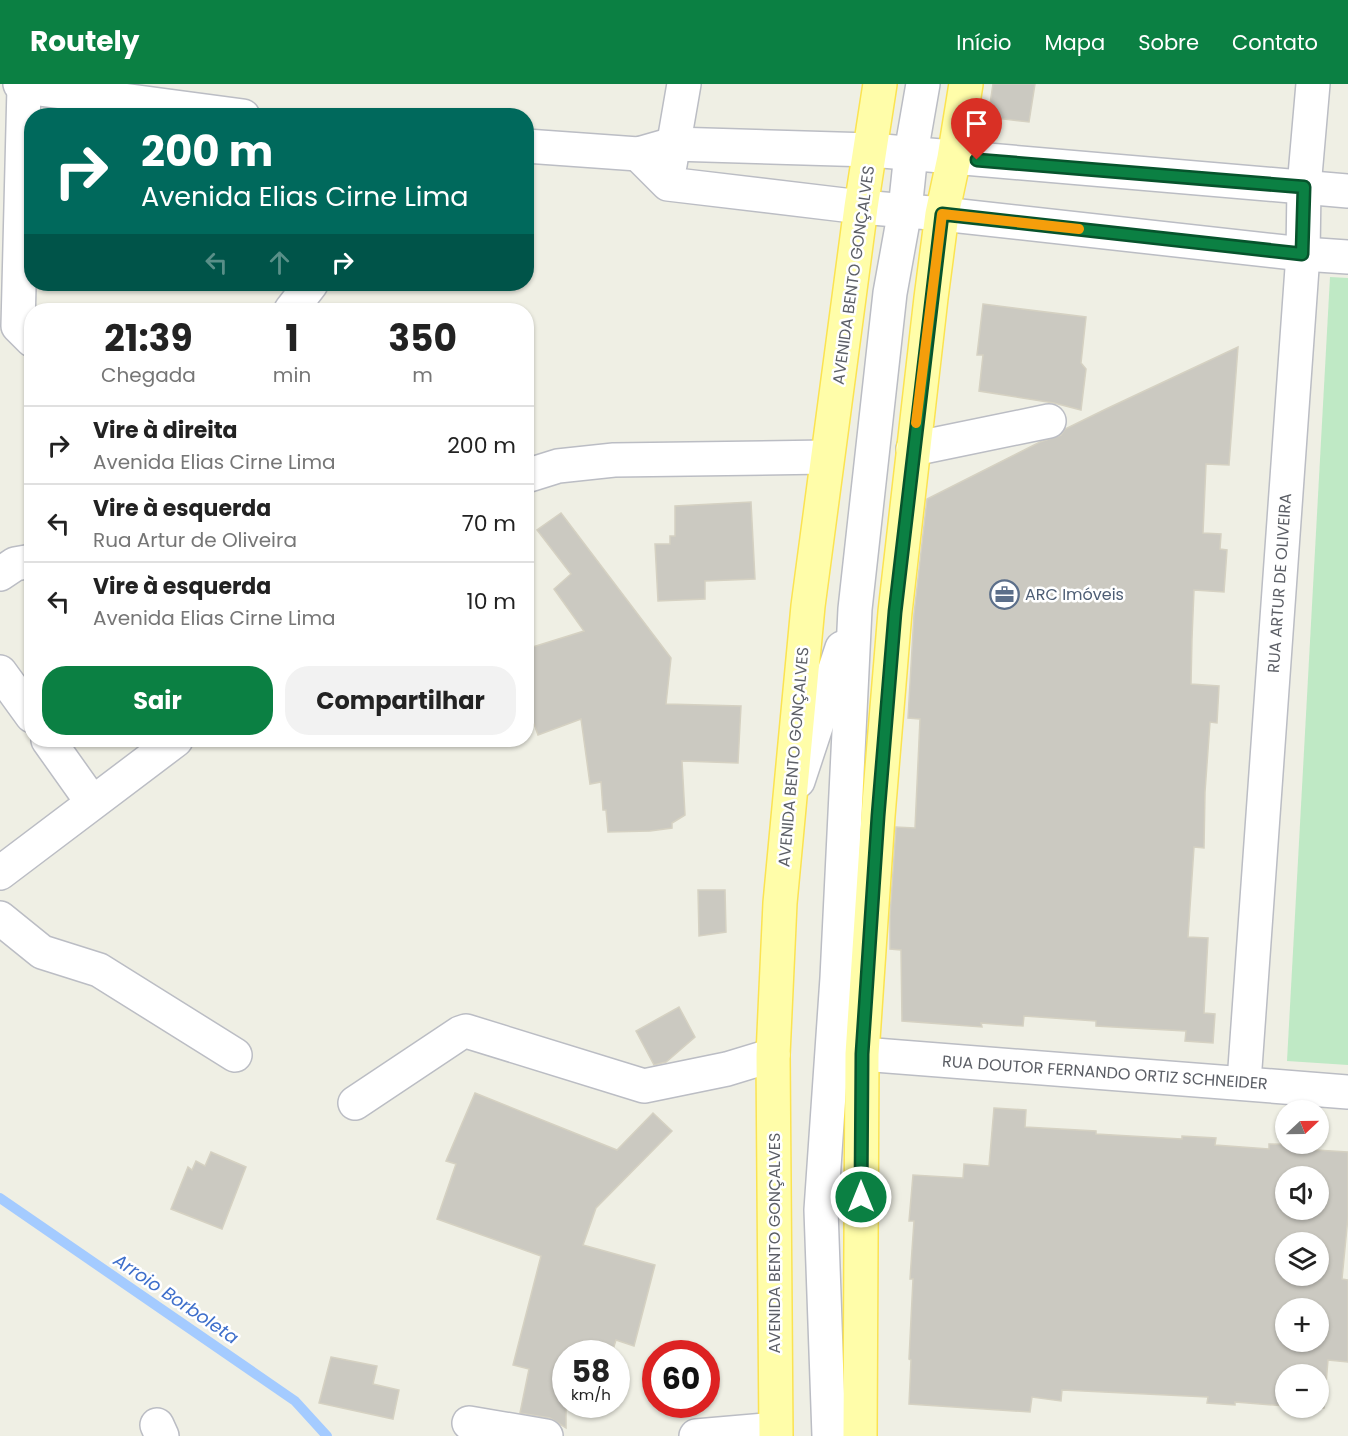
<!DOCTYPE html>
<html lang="pt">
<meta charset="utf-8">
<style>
:root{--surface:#fff;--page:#f2f2f2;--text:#222;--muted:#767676;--line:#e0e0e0;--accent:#0b8043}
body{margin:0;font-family:Poppins,sans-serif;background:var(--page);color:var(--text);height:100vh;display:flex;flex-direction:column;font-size:22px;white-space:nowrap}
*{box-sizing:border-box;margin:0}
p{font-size:20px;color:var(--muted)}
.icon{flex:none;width:33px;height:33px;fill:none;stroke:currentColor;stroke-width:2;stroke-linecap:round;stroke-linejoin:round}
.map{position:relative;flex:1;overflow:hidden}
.drawer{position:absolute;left:24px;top:219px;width:510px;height:444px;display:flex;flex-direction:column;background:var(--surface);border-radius:24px;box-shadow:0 2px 4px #0004}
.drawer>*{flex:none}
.hud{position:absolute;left:24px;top:24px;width:510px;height:183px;border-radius:24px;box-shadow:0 2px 4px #0004;background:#00695c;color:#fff;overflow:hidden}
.needle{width:39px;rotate:68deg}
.buttons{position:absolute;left:1275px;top:1016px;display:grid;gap:12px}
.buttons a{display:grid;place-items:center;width:54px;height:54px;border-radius:50%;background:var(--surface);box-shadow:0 2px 4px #0004;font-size:30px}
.speed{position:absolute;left:552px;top:1256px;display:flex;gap:12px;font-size:30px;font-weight:700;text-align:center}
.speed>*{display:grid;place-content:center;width:78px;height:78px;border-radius:50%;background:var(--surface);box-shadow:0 2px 4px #0004;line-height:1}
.speed small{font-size:15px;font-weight:400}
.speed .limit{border:9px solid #d22;background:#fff;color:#111}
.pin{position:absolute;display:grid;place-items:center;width:51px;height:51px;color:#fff;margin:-62px -26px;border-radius:50% 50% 50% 0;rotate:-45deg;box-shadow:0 0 6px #0007}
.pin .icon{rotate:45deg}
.me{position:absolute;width:66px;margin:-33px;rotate:0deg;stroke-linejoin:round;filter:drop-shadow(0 0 4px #0008)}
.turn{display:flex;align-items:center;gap:21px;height:126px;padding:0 18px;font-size:27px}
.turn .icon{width:78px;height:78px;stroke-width:2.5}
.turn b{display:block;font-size:42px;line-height:51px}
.lanes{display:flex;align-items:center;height:57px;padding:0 18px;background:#0003;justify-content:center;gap:30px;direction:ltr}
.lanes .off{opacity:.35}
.eta{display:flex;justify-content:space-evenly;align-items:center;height:102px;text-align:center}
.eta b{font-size:36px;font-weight:700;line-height:42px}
.button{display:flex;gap:12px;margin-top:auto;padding:12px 18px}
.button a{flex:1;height:69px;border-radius:24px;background:var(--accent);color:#fff;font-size:24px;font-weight:700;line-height:69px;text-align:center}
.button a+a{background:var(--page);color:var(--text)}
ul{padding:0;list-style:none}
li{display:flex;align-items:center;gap:18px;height:78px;padding:0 18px;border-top:2px solid var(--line)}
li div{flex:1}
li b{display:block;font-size:22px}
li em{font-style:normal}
header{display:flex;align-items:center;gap:36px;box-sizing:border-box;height:84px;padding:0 30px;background:var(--accent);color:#fff}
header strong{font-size:28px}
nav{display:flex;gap:33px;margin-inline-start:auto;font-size:21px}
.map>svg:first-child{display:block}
.green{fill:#bfe9c5}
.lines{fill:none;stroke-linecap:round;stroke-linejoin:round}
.stream{stroke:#a4cbff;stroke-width:10}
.building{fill:#cbc9c1;stroke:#d5d1c2;stroke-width:1.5;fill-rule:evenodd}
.minor-casing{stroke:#bbbdc4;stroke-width:36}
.major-casing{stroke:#fbe351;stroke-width:36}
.minor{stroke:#fff;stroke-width:33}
.major{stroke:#fffda9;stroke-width:33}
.route-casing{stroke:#07532c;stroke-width:15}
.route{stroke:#0b8043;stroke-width:10}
.slow{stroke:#f59e0b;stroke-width:10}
.labels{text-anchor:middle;stroke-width:5;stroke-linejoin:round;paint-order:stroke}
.street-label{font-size:16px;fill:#5c5f66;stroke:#fff}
.service-label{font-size:16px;fill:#4e5e75;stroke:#fff;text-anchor:start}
.water-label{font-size:18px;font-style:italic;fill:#3e6fcb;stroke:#fff}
</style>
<header>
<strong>Routely</strong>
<nav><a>Início</a><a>Mapa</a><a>Sobre</a><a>Contato</a></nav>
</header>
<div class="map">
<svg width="1348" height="1352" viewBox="0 0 1348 1352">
<rect width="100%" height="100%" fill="#efefe4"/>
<path class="green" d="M 1330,193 L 1348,194 L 1348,981 L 1287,977 Z"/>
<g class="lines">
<path class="stream" d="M 0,1114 L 295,1317 L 327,1352"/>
</g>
<g class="building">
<path d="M 993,0 L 1035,0 L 1029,38 L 988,33 Z"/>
<path d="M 983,220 L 1086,233 L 1081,279 L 1086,285 L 1081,326 L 1054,319 L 979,307 L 983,271 L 977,271 Z"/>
<path d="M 1238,263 L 1229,381 L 1206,380 L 1203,449 L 1221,450 L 1220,465 L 1227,466 L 1224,508 L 1194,506 L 1192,554 L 1191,600 L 1219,602 L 1217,639 L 1210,638 L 1205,708 L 1204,764 L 1194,763 L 1188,853 L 1208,854 L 1204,929 L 1215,930 L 1213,959 L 1185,957 L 1186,947 L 1096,942 L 1096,937 L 1024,932 L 1023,942 L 981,939 L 982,943 L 902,937 L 901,866 L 890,865 L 890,832 L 896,743 L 915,744 L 920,635 L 908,634 L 914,530 L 927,415 L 1040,358 L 1061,351 L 1065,345 L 1106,325 Z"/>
<path d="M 751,418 L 755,495 L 705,497 L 705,515 L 658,517 L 655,460 L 670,460 L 670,452 L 675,452 L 675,422 Z"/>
<path d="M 561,429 L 671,574 L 666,620 L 741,622 L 738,679 L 682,677 L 685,731 L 672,739 L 672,744 L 650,747 L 608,748 L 606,726 L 603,726 L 601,698 L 590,700 L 581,635 L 538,651 L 534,640 L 526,642 L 526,565 L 584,547 L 554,505 L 571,490 L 537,446 Z"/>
<path d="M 698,806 L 725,806 L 726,848 L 699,852 Z"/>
<path d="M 679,923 L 695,953 L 666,978 L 654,981 L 636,947 Z"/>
<path d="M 475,1009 L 617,1066 L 653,1029 L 672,1047 L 596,1124 L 583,1161 L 655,1181 L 634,1262 L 616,1256 L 612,1269 L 566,1269 L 566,1344 L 550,1334 L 520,1329 L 529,1285 L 513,1281 L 541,1172 L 437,1135 L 456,1080 L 446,1077 Z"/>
<path d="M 994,1024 L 1026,1026 L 1025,1043 L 1096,1047 L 1096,1050 L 1182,1055 L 1182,1052 L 1216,1054 L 1215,1061 L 1269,1065 L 1269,1060 L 1317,1061 L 1316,1066 L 1348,1068 L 1348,1133 L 1342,1195 L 1348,1196 L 1348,1278 L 1328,1276 L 1324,1324 L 1292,1324 L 1318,1323 L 1318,1290 L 1286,1290 L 1286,1322 L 1235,1318 L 1235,1321 L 1207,1319 L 1208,1313 L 1062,1306 L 1061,1317 L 1032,1313 L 1030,1328 L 909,1320 L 911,1276 L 909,1275 L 913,1195 L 910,1195 L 914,1137 L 909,1137 L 913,1091 L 963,1094 L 964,1080 L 989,1082 ZM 1286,1092 L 1318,1092 L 1318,1125 L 1286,1125 ZM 1286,1158 L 1318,1158 L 1318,1191 L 1286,1191 ZM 1286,1224 L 1318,1224 L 1318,1257 L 1286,1257 Z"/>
<path d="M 211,1068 L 246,1083 L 222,1145 L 171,1125 L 188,1083 L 192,1086 L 196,1077 L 205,1082 Z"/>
<path d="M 331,1273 L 377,1282 L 373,1300 L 399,1306 L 393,1335 L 319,1319 Z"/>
</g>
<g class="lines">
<defs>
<g id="minor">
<path d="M 20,0 L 24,3 L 243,32"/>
<path d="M 24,3 L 18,242 L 32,256"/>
<path d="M 526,62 L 638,70 L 673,60 L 871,66 L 1348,107"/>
<path d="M 638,70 L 668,100 L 861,123 L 942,130 L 1303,170 L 1348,173"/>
<path d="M 670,81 L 684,0"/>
<path d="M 291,226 L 311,200"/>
<path d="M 913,365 L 1049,337"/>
<path d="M 526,392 L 558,382 L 614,376 L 827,373"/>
<path d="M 0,490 L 15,480 L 32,477"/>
<path d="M 0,588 L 32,632"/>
<path d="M 48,656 L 92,718"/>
<path d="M 798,697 L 842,564"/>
<path d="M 0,789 L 176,656"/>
<path d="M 0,834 L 42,868 L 99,886 L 235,971"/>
<path d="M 862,970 L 1348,1008"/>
<path d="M 1244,998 L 1303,170 L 1304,103 L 1313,0"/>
<path d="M 355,1019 L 460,949 L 466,947 L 644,1002 L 727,985 L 773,971"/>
<path d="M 469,1339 L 546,1352"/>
<path d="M 157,1341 L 162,1352"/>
<path d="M 696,1352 L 775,1345"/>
<path d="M 829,1352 L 821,1126 L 837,894 L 855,525 L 890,209 L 905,126 L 911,69 L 923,0"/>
</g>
<g id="major">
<path d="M 776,1352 L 773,971 L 780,819 L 808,522 L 861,123 L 880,0"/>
<path d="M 860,1352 L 862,970 L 878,732 L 895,528 L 931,214 L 942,130 L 954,74 L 966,0"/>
</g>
</defs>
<use href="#minor" class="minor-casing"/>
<use href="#major" class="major-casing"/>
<use href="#minor" class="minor"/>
<use href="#major" class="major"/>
</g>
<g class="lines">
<defs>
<path id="route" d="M 861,1113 L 862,970 L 878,732 L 895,528 L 942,130 L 1302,170 L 1304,103 L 977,76"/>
</defs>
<use href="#route" class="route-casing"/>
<use href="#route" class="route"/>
<path class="slow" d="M 916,339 L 942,130 L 1079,145"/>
</g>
<defs>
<symbol id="office-ring" viewBox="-11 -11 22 22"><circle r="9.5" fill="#fff" stroke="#5c6f8a" stroke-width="1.5"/><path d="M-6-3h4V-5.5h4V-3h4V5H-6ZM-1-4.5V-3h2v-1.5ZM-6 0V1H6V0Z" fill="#5c6f8a"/></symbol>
</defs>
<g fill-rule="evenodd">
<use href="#office-ring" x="988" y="494" width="33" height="33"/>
</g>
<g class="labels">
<g class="street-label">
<text transform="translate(853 191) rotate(-82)" y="6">AVENIDA BENTO GONÇALVES</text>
<text transform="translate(1279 499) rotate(-86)" y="6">RUA ARTUR DE OLIVEIRA</text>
<text transform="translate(793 673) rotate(-85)" y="6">AVENIDA BENTO GONÇALVES</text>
<text transform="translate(1105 988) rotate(4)" y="6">RUA DOUTOR FERNANDO ORTIZ SCHNEIDER</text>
<text transform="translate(774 1159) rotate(-90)" y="6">AVENIDA BENTO GONÇALVES</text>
</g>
<g class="service-label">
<text x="1025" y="516">ARC Imóveis</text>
</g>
<g class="water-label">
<text transform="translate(176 1215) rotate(34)" y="6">Arroio Borboleta</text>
</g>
</g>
</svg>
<div class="buttons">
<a><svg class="needle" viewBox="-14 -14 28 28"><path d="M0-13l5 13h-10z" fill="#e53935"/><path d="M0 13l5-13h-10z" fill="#767676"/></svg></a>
<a><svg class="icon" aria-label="sound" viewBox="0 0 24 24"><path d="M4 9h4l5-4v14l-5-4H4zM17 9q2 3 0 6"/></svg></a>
<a><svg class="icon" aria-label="layers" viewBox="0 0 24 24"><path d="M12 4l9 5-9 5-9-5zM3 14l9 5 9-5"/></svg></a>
<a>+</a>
<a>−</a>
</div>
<div class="speed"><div>58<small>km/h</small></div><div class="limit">60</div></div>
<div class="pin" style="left:977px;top:76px;background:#d93025"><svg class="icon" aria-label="arrive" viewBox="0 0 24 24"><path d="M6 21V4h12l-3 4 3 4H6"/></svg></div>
<svg class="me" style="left:861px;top:1113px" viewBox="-20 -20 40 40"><circle r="17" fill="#0b8043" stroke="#fff" stroke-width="3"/><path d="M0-11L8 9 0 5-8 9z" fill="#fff"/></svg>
<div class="hud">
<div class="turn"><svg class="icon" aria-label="right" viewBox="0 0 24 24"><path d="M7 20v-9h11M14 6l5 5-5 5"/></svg><div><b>200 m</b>Avenida Elias Cirne Lima</div></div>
<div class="lanes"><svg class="icon off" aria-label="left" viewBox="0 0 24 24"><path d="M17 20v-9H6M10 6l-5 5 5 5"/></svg><svg class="icon off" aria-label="ahead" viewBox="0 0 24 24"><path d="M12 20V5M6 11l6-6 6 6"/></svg><svg class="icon" aria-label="right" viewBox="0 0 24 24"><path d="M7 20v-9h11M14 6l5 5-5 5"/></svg></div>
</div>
<section class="drawer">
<div class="eta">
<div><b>21:39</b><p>Chegada</p></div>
<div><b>1</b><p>min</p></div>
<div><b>350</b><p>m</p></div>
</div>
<ul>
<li><svg class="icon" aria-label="right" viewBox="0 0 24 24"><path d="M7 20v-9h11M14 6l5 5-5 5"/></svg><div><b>Vire à direita</b><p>Avenida Elias Cirne Lima</p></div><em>200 m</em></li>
<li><svg class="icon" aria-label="left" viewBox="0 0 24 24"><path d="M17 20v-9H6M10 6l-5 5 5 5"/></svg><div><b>Vire à esquerda</b><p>Rua Artur de Oliveira</p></div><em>70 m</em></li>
<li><svg class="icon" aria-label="left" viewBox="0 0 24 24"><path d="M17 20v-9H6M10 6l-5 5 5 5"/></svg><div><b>Vire à esquerda</b><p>Avenida Elias Cirne Lima</p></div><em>10 m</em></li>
</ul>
<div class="button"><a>Sair</a><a>Compartilhar</a></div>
</section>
</div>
